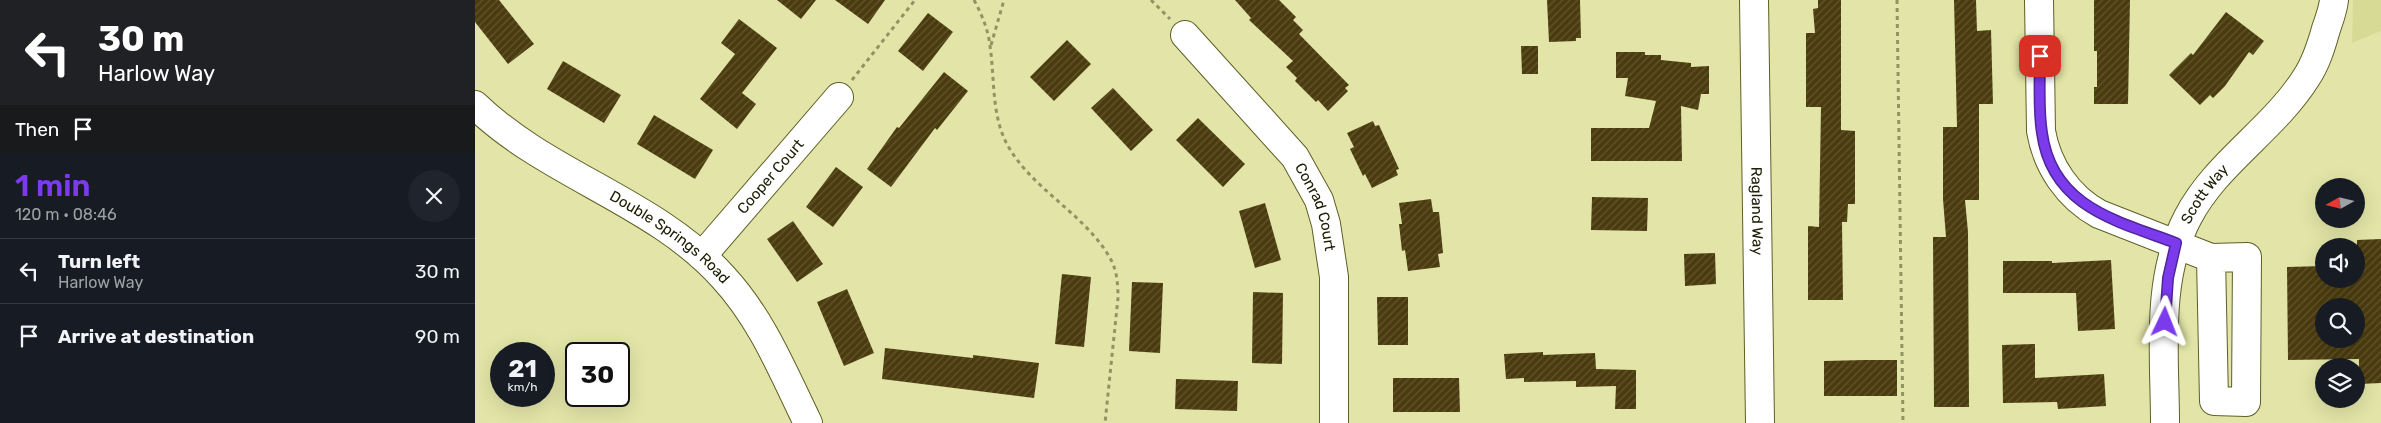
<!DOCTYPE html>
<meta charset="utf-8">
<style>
:root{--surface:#171b24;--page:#20242c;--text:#f1f3f6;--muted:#9ea1a6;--line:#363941;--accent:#7c3aed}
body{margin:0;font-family:Rubik,sans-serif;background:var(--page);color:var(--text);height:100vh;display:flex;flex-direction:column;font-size:19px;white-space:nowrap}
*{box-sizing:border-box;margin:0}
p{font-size:16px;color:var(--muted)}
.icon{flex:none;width:28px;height:28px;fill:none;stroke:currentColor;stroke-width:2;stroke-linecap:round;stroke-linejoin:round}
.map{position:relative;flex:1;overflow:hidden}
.details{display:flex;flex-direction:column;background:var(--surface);width:475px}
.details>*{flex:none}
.hud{background:#202124;color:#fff;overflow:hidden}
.needle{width:32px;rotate:262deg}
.buttons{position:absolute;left:1840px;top:178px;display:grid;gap:10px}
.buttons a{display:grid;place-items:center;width:50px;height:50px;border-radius:50%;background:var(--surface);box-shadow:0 5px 20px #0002;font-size:25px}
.speed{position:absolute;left:15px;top:342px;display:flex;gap:10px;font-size:25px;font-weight:700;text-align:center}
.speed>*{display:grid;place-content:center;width:65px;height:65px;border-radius:50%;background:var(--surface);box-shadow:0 5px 20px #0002;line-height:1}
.speed small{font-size:12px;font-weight:400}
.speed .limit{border:2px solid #111;border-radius:8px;background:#fff;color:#111}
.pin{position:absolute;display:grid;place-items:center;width:42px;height:42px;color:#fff;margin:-21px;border-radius:10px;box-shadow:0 2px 8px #0006}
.me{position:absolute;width:55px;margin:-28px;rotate:2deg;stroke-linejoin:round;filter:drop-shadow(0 0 4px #0008)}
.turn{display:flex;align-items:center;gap:18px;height:105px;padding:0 15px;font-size:22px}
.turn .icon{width:65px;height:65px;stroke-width:2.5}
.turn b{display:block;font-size:35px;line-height:42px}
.then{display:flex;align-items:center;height:48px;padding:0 15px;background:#0003;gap:10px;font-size:19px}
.round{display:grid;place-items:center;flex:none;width:52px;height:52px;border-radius:26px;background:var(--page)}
.overview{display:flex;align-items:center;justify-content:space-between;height:85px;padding:0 15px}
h1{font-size:30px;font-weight:600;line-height:38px;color:var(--accent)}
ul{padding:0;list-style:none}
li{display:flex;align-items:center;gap:15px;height:65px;padding:0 15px;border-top:1px solid var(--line)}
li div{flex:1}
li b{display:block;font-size:19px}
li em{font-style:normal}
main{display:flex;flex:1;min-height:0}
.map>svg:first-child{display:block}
.built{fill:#d7da95}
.building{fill:url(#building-hatch);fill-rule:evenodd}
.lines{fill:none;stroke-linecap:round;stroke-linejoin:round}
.minor-casing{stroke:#5e5f25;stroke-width:30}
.path{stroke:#919365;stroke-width:3;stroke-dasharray:4 4;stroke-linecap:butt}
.minor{stroke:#fff;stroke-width:28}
.route-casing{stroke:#51269a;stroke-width:12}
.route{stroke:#7c3aed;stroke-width:9}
.labels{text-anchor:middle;stroke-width:5;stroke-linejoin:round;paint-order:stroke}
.street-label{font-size:15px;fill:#202008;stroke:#eff2b4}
</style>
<main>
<section class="details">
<div class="hud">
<div class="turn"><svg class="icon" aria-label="left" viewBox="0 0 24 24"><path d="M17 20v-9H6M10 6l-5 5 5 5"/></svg><div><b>30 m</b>Harlow Way</div></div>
<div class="then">Then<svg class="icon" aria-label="arrive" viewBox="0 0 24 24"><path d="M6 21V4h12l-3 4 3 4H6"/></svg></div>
</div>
<div class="overview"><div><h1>1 min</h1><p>120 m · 08:46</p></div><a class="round"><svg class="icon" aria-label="close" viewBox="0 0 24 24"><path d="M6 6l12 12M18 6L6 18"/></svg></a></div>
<ul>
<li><svg class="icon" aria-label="left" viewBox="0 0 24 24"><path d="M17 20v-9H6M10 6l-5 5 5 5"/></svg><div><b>Turn left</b><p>Harlow Way</p></div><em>30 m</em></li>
<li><svg class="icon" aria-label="arrive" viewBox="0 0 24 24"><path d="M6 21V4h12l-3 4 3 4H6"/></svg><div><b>Arrive at destination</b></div><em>90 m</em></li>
</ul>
</section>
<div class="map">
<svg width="1906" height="423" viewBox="0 0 1906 423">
<defs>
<pattern id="building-hatch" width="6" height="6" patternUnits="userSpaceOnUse" patternTransform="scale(1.25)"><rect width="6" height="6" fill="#4b3c0f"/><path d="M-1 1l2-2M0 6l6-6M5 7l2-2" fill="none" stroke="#625630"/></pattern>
</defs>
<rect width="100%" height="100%" fill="#e2e5a7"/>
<path class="built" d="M 1878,0 L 1906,0 L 1906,31 L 1877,43 Z"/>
<g class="building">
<path d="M 0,0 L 24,0 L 59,44 L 33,64 L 0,22 Z"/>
<path d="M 302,0 L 341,0 L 326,19 Z"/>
<path d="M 360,0 L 410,0 L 393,24 Z"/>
<path d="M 760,0 L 804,0 L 821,17 L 818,20 L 828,30 L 824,34 L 874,85 L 870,88 L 873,91 L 853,111 L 843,100 L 841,102 L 820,81 L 822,78 L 811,67 L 818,61 L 774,20 L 776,18 Z"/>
<path d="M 1072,0 L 1105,0 L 1106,38 L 1101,38 L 1101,41 L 1074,42 Z"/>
<path d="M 1343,0 L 1366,0 L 1366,130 L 1380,131 L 1380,204 L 1373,204 L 1372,222 L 1367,222 L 1368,300 L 1333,300 L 1333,226 L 1344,227 L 1346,107 L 1331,107 L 1331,33 L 1340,33 L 1338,9 L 1343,8 Z"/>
<path d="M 1479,0 L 1501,0 L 1502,31 L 1516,30 L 1518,104 L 1504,104 L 1504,200 L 1490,200 L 1493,232 L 1494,407 L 1459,407 L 1458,237 L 1471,237 L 1468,199 L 1468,127 L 1482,127 Z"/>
<path d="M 1619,0 L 1655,0 L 1653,104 L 1619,104 L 1619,87 L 1622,87 L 1622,51 L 1619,51 Z"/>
<path d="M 1751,12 L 1789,41 L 1778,55 L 1774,52 L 1750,86 L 1738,98 L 1735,95 L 1725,105 L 1694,75 L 1716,53 L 1718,55 Z"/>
<path d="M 453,13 L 478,32 L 448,71 L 423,51 Z"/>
<path d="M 264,19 L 302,48 L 267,93 L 281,104 L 262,129 L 225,99 L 260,54 L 246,43 Z"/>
<path d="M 592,40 L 616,64 L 579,101 L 555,77 Z"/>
<path d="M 1046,46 L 1063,46 L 1063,74 L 1047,74 Z"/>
<path d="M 1141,52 L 1170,52 L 1170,55 L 1186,55 L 1186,60 L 1216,63 L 1216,67 L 1234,66 L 1234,94 L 1226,94 L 1223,110 L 1206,106 L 1207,161 L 1116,161 L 1116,128 L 1174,128 L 1181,101 L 1150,96 L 1153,78 L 1141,78 Z"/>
<path d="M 88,61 L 146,95 L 129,123 L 72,89 Z"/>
<path d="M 469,72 L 493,91 L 462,130 L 460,128 L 416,187 L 392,169 L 422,127 L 424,128 Z"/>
<path d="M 638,88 L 678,130 L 656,151 L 616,108 Z"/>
<path d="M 179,115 L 238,150 L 220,179 L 162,144 Z"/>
<path d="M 723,118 L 770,164 L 748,187 L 701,140 Z"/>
<path d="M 898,121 L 900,126 L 904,125 L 924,169 L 921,170 L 923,175 L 897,188 L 890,174 L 888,176 L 875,149 L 879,147 L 872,133 Z"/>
<path d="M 361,167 L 388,187 L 358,227 L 331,207 Z"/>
<path d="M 1117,197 L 1173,198 L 1172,231 L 1116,230 Z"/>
<path d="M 956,199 L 958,212 L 964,212 L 968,253 L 963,254 L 965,267 L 933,271 L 930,250 L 927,251 L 924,224 L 927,224 L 924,203 Z"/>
<path d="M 790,203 L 806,260 L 780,268 L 764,211 Z"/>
<path d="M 318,221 L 348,264 L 322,282 L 292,239 Z"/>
<path d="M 1906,239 L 1906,383 L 1884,384 L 1884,359 L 1813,360 L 1812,267 L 1849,266 L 1849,279 L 1881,279 L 1882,240 ZM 1849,306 L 1881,306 L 1881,339 L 1849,339 Z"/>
<path d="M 1240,253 L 1241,284 L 1210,286 L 1209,254 Z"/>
<path d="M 1636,260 L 1640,329 L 1603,331 L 1601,293 L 1528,293 L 1528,261 L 1577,261 L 1577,263 Z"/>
<path d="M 587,274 L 616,277 L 609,347 L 580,344 Z"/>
<path d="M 657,282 L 688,283 L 685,353 L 654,351 Z"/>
<path d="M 372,289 L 399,353 L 369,366 L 342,302 Z"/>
<path d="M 778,292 L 808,293 L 807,364 L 777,363 Z"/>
<path d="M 902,297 L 933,297 L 933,345 L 903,345 Z"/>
<path d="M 1560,344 L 1560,378 L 1629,374 L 1631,406 L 1583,409 L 1582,402 L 1528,403 L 1527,345 Z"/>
<path d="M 410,348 L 498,358 L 498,355 L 564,363 L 559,398 L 407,379 Z"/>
<path d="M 1068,352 L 1068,355 L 1120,353 L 1121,369 L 1161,370 L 1161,409 L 1140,409 L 1141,386 L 1101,387 L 1101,381 L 1049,382 L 1049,378 L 1031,379 L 1029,354 Z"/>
<path d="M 1389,360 L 1422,360 L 1422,396 L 1349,396 L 1349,361 Z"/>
<path d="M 918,378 L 984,378 L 985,412 L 918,412 Z"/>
<path d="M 701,379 L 763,381 L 762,411 L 700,409 Z"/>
</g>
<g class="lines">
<defs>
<g id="minor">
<path id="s1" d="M 1279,0 L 1285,423"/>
<path d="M 1564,0 L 1566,131 C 1572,166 1593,197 1624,214 L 1736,258 L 1772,257 L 1771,402 L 1739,401 L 1736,258"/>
<path id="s2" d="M 710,35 L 820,157 L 844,200 L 851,224 L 859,277 L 859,423"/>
<path id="s3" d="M 0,105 C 72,175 181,202 248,277 C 287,319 308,372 333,423"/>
<path id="s4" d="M 227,256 L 364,97"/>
<path id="s5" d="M 1690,423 C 1690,355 1680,279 1713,217 C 1741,163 1798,130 1831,78 C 1841,63 1846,47 1851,29 C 1854,20 1858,10 1859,0"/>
</g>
</defs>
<use href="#minor" class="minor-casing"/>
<g class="path">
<path d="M 499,0 C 507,15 513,29 515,46 C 520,79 516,116 533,146 C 558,190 610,214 635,258 C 642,270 643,284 643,298 L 630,423"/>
<path d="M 676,0 L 695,19"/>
<path d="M 1422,0 L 1428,423"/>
<path d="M 516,45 L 529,0"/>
<path d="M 377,80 L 440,0"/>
</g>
<use href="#minor" class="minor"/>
</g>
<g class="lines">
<defs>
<path id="route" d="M 1565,56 C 1565,81 1563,109 1567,133 C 1577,207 1642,221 1701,243 L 1693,278 L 1690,322"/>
</defs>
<use href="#route" class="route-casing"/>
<use href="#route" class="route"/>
</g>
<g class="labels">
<g class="street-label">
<text dy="5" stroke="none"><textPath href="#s4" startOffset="105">Cooper Court</textPath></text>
<text dy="5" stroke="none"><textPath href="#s5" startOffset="238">Scott Way</textPath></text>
<text dy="5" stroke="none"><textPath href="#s2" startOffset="219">Conrad Court</textPath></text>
<text dy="5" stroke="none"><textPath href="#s1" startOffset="211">Ragland Way</textPath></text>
<text dy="5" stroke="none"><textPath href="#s3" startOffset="236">Double Springs Road</textPath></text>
</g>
</g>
</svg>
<div class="buttons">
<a><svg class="needle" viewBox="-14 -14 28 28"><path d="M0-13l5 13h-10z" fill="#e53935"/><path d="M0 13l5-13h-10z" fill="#9ea1a6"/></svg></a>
<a><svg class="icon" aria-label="sound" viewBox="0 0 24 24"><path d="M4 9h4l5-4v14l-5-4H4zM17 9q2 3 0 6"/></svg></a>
<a><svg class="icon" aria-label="search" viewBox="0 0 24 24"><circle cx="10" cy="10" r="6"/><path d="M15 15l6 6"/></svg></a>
<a><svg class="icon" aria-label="layers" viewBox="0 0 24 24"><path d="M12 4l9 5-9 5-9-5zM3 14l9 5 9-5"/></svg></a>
</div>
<div class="speed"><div>21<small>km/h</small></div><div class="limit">30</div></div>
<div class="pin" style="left:1565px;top:56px;background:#d93025"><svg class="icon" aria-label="arrive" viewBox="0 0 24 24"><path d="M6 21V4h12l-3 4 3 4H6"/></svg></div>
<svg class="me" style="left:1690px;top:322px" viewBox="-20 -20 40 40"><path d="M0-17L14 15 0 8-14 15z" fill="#7c3aed" stroke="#fff" stroke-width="4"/></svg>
</div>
</main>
